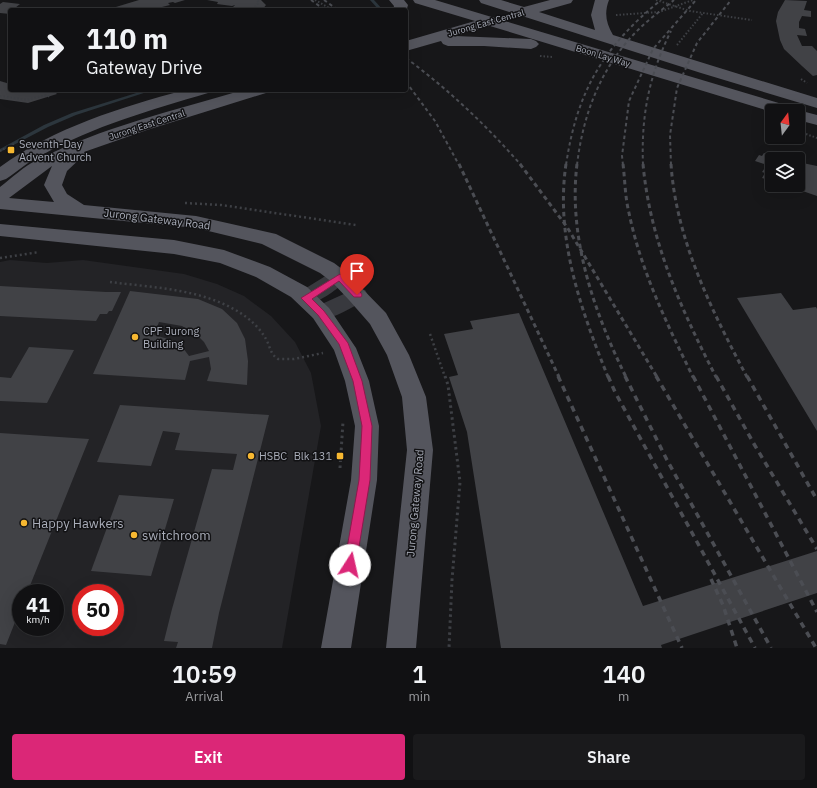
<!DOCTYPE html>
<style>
:root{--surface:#111113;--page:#1a1a1c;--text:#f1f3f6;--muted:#9c9da0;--line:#303133;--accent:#db2777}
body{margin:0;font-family:"IBM Plex Sans",sans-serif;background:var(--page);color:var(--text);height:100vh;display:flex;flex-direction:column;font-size:15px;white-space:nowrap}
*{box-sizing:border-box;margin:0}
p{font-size:13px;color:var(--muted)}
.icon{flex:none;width:22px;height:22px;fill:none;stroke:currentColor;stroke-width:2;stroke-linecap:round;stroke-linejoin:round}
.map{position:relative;height:648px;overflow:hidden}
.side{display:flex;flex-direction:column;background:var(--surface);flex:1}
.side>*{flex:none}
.hud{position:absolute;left:8px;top:8px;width:400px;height:84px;border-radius:4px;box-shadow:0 4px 16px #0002,0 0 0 1px var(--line);background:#111113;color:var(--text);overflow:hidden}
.needle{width:26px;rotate:15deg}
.fabs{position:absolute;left:765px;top:104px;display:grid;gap:8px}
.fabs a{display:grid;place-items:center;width:40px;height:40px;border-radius:4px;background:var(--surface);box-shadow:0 4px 16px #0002,0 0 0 1px var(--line);font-size:20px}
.speed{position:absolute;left:12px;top:584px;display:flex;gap:8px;font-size:20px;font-weight:700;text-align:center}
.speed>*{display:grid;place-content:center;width:52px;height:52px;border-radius:50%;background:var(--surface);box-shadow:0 4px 16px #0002,0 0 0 1px var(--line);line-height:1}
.speed small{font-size:10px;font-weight:400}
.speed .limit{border:6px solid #d22;background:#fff;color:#111}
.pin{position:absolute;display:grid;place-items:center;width:34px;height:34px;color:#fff;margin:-41px -17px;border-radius:50% 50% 50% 0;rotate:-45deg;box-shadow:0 0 4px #0007}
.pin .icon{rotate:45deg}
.me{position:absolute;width:44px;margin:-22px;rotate:10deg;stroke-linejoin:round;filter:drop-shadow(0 0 3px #0008)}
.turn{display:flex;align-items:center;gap:14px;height:84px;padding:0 12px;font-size:18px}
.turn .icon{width:52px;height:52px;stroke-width:2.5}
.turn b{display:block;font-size:28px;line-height:34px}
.eta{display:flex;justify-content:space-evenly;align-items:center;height:68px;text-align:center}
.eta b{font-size:24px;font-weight:600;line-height:28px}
.action{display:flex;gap:8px;margin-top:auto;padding:8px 12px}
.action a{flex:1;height:46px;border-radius:4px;background:var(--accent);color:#fff;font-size:16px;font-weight:600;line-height:46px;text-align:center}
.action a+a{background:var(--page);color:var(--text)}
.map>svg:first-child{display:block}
.built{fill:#232326;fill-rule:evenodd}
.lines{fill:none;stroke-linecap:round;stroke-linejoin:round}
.stream{fill:#2c363d;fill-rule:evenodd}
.building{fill:#414246;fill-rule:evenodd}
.path-far2{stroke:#3e4045;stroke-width:2;stroke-dasharray:1.5 2;stroke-linecap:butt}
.path-far1{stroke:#3e4045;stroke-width:2.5;stroke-dasharray:2 3;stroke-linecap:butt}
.path{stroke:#3e4045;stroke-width:3;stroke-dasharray:2.5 3.5;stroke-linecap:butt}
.minor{fill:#38393e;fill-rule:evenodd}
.major{fill:#54555d;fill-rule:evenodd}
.rail-far2{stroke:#4b4d53;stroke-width:2;stroke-dasharray:3.5 3;stroke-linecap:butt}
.rail-far1{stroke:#4b4d53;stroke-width:3;stroke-dasharray:4.5 3.5;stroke-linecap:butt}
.rail{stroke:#4b4d53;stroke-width:3.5;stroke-dasharray:6 5;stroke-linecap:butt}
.route{fill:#db2777;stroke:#8e194d}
.poi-dot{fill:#f7b831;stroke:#121214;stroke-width:1.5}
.labels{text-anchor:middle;stroke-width:3;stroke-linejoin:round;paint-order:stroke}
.far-street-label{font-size:9px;fill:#a9adb9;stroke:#121214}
.poi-label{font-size:11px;fill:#a9adb9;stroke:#121214;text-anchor:start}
.street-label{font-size:11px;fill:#a9adb9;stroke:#121214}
.near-poi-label{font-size:13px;fill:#a9adb9;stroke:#121214;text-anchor:start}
</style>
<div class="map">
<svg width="817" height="648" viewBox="0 0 817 648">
<rect width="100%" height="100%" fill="#171719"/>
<path class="built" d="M 10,260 L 47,263 L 83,260 L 184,274 L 217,284 L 244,296 L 271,316 L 295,342 L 311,373 L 321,426 L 282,648 L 0,648 L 0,262 ZM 21,593 L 55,593 L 55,627 L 21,627 ZM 81,593 L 115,593 L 115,627 L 81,627 Z"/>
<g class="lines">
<g class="stream">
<path d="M 370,0 L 374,0 L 383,10 L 379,10 Z"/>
<path d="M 146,90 L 153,90 L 76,115 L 48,127 L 0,152 L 0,149 L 44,125 L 72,113 Z"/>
</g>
</g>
<g class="building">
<path d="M 139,0 L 185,0 L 175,3 L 173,2 L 168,3 L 170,5 L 154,9 L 152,8 L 146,10 L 106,10 Z"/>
<path d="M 207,0 L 261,0 L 266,5 L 262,10 L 230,10 L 235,5 L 232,6 L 217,4 L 218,2 Z"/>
<path d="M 785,0 L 807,1 L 804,10 L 811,11 L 811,17 L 802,16 L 799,22 L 799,28 L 805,29 L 807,36 L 797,35 L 802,46 L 812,46 L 817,51 L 817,75 L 813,76 L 802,66 L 784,49 L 780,40 L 776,21 L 778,12 Z"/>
<path d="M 3,2 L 20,4 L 15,8 L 18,10 L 10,10 L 10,14 L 0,13 L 0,4 Z"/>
<path d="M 0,81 L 10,84 L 10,90 L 65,90 L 56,93 L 57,94 L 28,103 L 0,99 Z"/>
<path d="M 773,152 L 795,159 L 772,159 L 772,181 L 762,178 L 765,173 L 762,172 L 767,165 L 755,161 L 759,155 L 762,156 L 764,153 L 771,155 Z"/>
<path d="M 798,162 L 817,166 L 817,196 L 791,187 L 792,185 L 798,185 Z"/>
<path d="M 0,286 L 106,292 L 121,292 L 112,311 L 109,311 L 107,314 L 100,314 L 96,321 L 0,316 Z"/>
<path d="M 130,291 L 198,299 L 222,309 L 237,323 L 245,339 L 248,361 L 247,385 L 207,381 L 211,369 L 209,357 L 190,361 L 185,380 L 93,374 ZM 159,322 L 182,326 L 196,334 L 204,342 L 209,351 L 189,356 L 183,348 L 172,340 L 154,335 Z"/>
<path d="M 781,293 L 793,310 L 816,307 L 817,309 L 817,431 L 737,298 Z"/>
<path d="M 519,313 L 643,606 L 817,551 L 817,593 L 661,645 L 662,648 L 501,648 L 467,432 L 449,377 L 458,375 L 444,334 L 473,329 L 470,321 Z"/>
<path d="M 29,347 L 74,350 L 47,403 L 0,401 L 0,377 L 11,378 Z"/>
<path d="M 120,405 L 269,415 L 219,613 L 212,648 L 176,648 L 178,642 L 164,641 L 172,609 L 212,469 L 233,470 L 237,454 L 175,450 L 180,433 L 163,431 L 151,466 L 97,462 Z"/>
<path d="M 0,433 L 89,439 L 27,593 L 21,593 L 21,607 L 6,645 L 0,644 Z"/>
<path d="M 119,495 L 174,499 L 151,576 L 91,571 Z"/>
</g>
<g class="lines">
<g class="path-far2">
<path d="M 315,0 L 329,8 L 344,10"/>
<path d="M 656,0 L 690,11 L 752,20"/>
<path d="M 253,10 L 259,2 L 257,0"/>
<path d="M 616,15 L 659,12 L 693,0"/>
<path d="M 677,45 L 703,13"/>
<path d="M 540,56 L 553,57"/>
<path d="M 801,79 L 807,83"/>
<path d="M 0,96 L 27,100 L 46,95 L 50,97"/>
<path d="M 806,134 L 817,138"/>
<path d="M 0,151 L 14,144"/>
</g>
<g class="path-far1">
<path d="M 185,203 L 221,205 L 356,225"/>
<path d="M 0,258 L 39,252"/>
<path d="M 110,282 C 156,288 212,289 250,320 C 256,325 262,332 266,339 C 270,346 270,354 278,359 L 294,359 L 323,353"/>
<path d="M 430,334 L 445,377"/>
</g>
<g class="path">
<path d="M 445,376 L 448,385 L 460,482 L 452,580 L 449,648"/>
<path d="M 340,468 L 343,422"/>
</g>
<g class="minor">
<path d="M 339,270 L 346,272 L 349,277 L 346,282 C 333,291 315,308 298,303 L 295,298 L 298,293 L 332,272 Z"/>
<path d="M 357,288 L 365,290 L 368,295 L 365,300 C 350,308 330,323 313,318 L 310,313 L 313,308 Z"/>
</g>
<g class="major">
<path d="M 389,0 L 404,0 L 408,5 L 406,12 L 406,10 L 393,10 L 394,6 Z"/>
<path d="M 413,0 L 435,0 L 792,107 L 794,111 L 798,110 L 817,115 L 817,125 L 798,120 L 798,111 L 772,112 L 490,26 L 455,36 L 531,39 L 536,41 L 539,44 L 536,47 L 531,49 L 484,46 L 448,46 L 443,44 L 441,41 L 406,51 L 406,41 L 475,21 L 415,3 Z"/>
<path d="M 479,0 L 501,0 L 524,7 L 550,0 L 573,0 L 571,3 L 539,12 L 595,30 L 591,15 L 595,0 L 609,0 C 604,13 606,23 613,35 L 817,98 L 817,108 L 701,73 L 481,3 Z"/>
<path d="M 184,90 L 210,90 L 208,93 C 151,110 94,126 42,155 C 29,161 18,171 6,179 L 0,181 L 0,167 C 55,127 120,108 184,90 Z"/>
<path d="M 243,90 L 268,90 L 266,93 L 147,130 L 84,152 L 85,154 L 67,171 L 62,185 L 67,194 L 84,205 L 196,216 L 276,234 L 334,263 L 346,272 L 386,313 L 409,355 L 426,397 L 433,450 L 416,648 L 386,648 L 407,450 L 402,397 L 387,355 L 370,324 L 349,300 L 332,282 L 320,273 L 262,244 L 196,228 L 0,209 L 0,187 C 12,178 24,166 37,160 C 100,128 175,110 243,90 ZM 52,166 L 44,185 L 54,202 L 9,198 Z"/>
<path d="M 0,224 L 174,240 L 224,250 L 270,267 L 307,287 L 329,308 L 356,348 L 369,381 L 379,426 L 377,480 L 351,648 L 321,648 L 351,480 L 355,426 L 345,381 L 334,350 L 313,318 L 291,297 L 256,277 L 220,263 L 174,254 L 0,236 Z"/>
</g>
<g class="rail-far2">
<path d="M 311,0 L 325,10"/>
<path d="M 324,0 L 338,10"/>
<path d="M 406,58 C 449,90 486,125 521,165"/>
<path d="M 406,82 L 435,121 L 459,165"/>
<path d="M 566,165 C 577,91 603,47 661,0"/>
<path d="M 577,165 C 583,114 601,66 639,29 C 649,19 662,10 674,0"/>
<path d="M 623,165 L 622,156 L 629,101 L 653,49 L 696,0"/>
<path d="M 643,165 C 641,116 649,75 671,31"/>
<path d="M 671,165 L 670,135 L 677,88 L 697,43 L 731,0"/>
</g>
<g class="rail-far1">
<path d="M 459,164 L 559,377"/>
<path d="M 520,164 L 567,227 L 657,377"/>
<path d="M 566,164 C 555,238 581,310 608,377"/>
<path d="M 577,164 C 568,238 594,312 626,377"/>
<path d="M 623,164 C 625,180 625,197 629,213 C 641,271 667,324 693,377"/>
<path d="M 643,164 C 650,241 681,309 716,377"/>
<path d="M 671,164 C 676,240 712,311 747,377"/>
</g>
<g class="rail">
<path d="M 558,376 L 682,648"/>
<path d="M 608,376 L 615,392 L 755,648"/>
<path d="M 625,376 L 667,460 L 771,648"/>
<path d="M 656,376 L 816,648"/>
<path d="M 693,376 L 817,612"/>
<path d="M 716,376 L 754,444 L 817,549"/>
<path d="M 747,376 L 817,500"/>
<path d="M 711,579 L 723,605 L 737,648"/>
</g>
</g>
<path class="route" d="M 340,274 L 343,275 L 361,293 L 362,295 L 361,297 L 354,297 L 339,281 L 312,299 L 324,311 L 348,343 L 362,381 L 372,426 L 370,480 L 356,565 L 354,569 L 350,570 L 346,569 L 344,565 L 359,480 L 362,426 L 353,381 L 339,344 L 318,315 L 301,298 Z"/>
<g class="poi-dot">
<rect x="7" y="146" width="8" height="8" rx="2"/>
<circle cx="135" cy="337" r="4"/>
<circle cx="251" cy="456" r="4"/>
<rect x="336" y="452" width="8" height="8" rx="2"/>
<circle cx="24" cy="523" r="4"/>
<circle cx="134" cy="535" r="4"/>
</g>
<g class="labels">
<g class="far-street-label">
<text transform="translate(486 23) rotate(-16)" y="3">Jurong East Central</text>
<text transform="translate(603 56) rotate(17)" y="3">Boon Lay Way</text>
<text transform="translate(147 125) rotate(-18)" y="3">Jurong East Central</text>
</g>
<g class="poi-label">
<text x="19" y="148">Seventh-Day<tspan x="19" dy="13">Advent Church</tspan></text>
<text x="143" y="335">CPF Jurong<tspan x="143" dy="13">Building</tspan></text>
<text x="259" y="460">HSBC</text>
<text x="332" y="460" text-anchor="end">Blk 131</text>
</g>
<g class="street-label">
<text transform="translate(157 219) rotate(7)" y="4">Jurong Gateway Road</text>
<text transform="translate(415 503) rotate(-85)" y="4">Jurong Gateway Road</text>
</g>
<g class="near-poi-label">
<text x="32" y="528">Happy Hawkers</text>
<text x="142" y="540">switchroom</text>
</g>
</g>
</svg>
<div class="fabs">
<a><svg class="needle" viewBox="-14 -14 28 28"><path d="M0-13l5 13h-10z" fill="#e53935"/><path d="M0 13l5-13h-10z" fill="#9c9da0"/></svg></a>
<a><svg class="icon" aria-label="layers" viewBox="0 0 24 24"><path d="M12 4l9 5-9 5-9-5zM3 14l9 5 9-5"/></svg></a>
</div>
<div class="speed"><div>41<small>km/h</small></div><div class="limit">50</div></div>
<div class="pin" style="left:357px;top:295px;background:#d93025"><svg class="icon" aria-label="arrive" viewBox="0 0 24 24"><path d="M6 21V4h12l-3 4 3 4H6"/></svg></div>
<svg class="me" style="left:350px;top:565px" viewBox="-20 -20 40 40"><circle r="19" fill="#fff"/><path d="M0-13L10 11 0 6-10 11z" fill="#db2777"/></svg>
<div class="hud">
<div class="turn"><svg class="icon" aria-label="right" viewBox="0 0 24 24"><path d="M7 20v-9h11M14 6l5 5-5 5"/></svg><div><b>110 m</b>Gateway Drive</div></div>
</div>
</div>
<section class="side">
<div class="eta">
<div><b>10:59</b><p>Arrival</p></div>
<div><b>1</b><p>min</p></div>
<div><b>140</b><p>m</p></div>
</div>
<div class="action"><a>Exit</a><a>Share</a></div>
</section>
